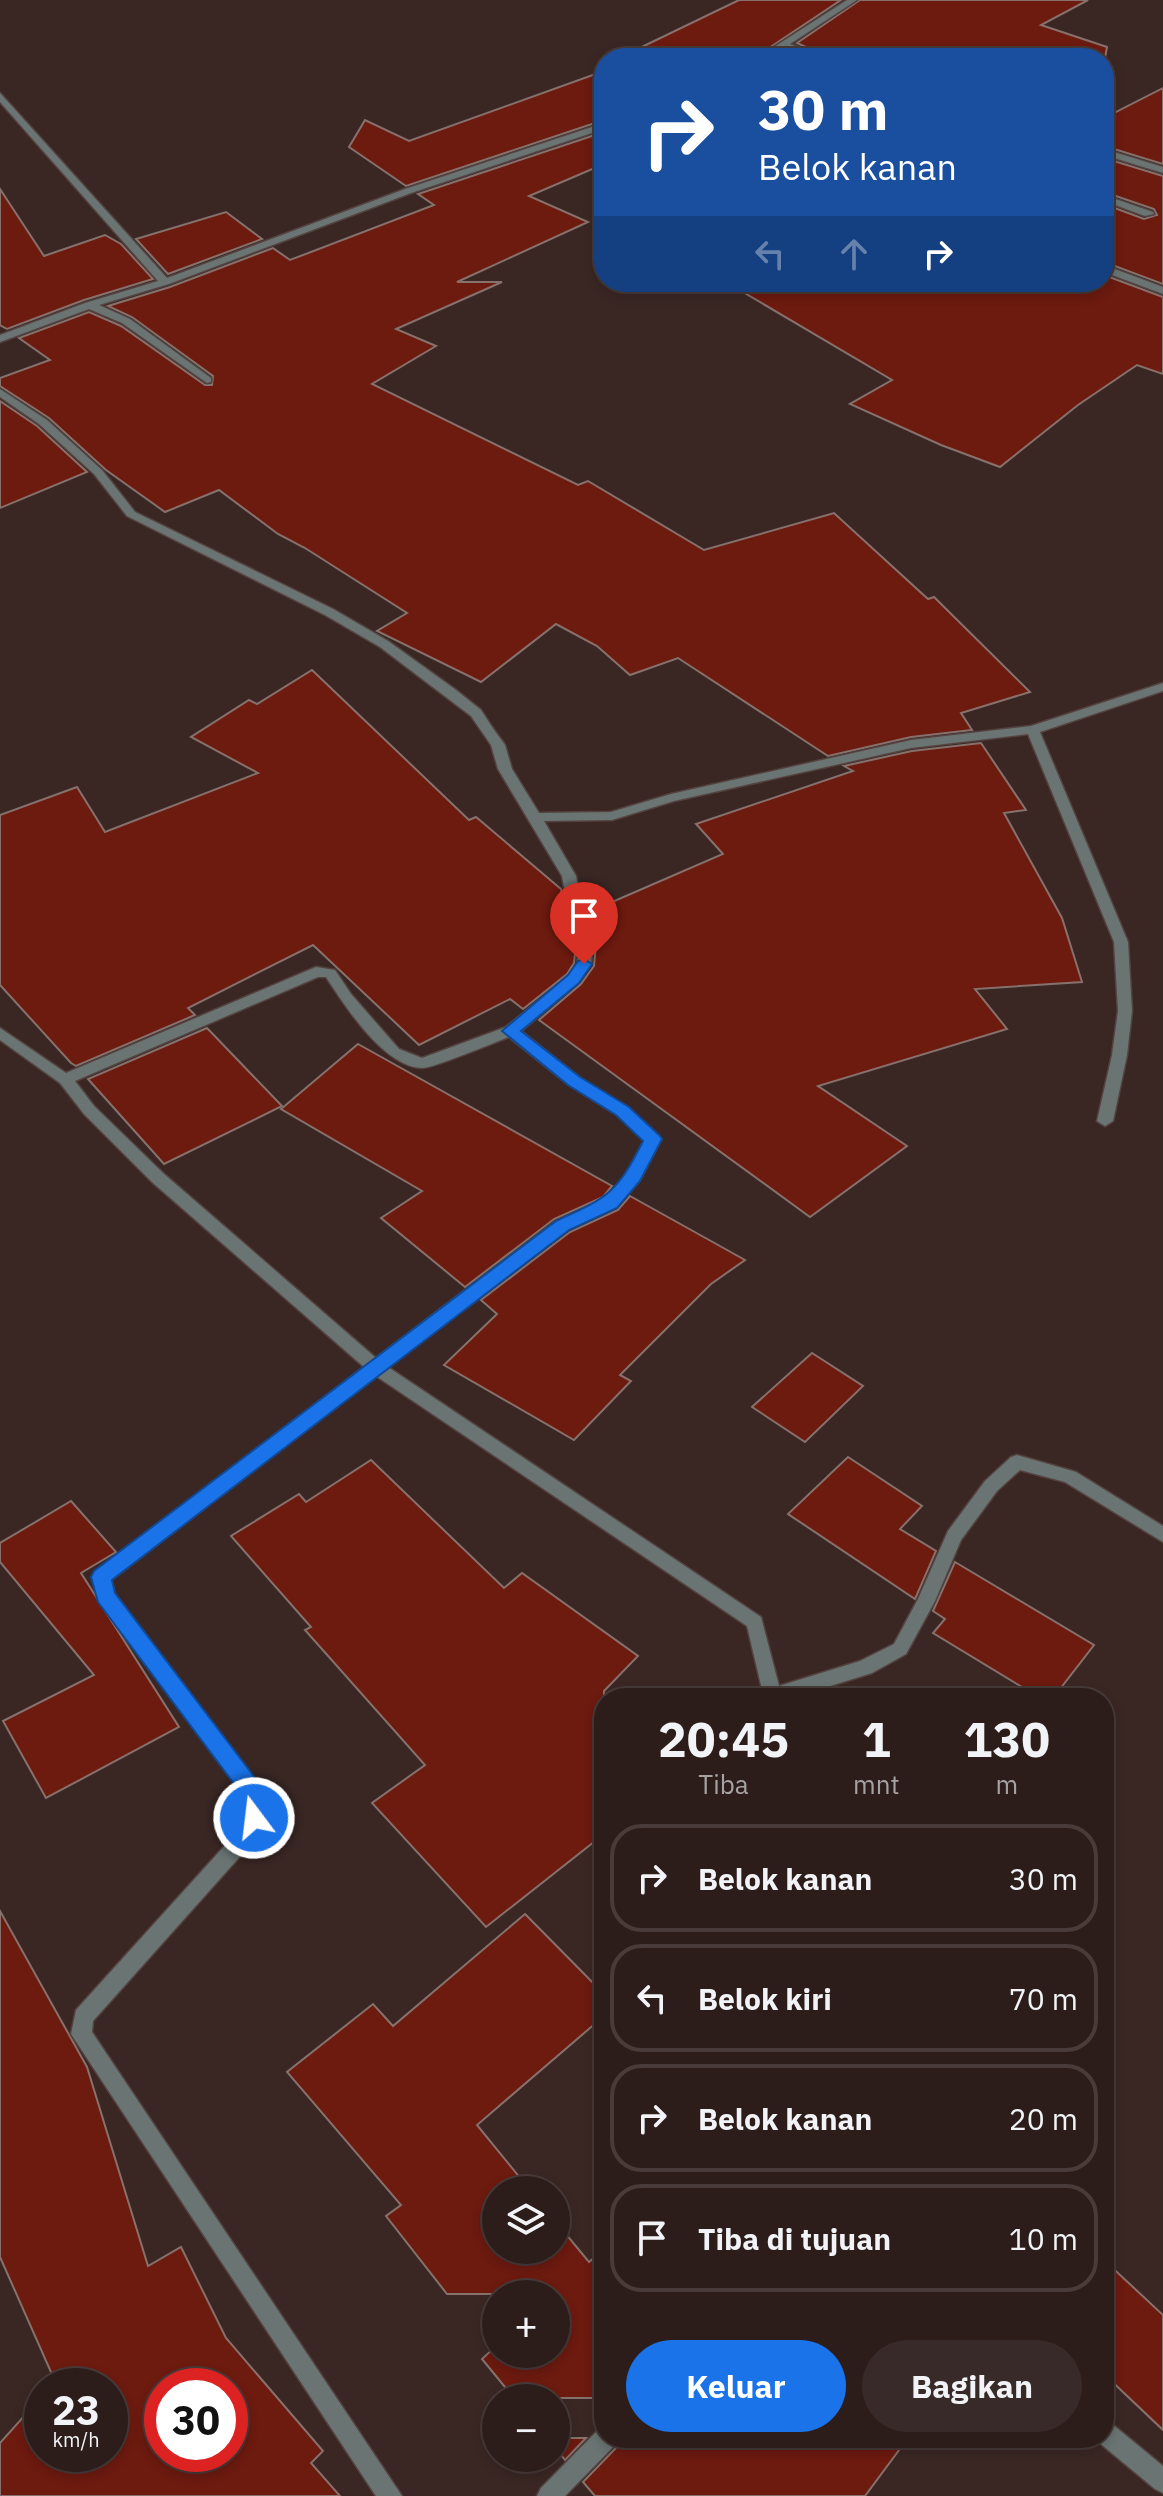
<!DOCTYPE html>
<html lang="id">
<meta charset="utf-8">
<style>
:root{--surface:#2c1d1b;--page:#382a28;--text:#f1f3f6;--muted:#a6a2a3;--line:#483b3a;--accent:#1a73e8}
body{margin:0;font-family:"IBM Plex Sans",sans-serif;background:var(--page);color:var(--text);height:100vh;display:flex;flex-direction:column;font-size:30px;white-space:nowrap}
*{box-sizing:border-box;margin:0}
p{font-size:26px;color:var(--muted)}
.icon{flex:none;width:44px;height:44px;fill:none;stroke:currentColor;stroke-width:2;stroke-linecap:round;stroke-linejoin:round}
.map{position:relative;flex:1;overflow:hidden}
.drawer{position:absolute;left:594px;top:1688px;width:520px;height:760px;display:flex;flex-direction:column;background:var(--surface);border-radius:32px;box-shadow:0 4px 12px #0003,0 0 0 2px var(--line)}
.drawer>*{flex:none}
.banner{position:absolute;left:594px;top:48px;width:520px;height:244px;border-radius:32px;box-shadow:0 4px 12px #0003,0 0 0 2px var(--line);background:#1a4fa0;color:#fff;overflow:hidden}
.fabs{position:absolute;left:482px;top:2176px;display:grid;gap:16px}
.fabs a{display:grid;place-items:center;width:88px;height:88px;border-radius:50%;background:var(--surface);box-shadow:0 4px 12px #0003,0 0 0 2px var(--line);font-size:40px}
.speed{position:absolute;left:24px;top:2368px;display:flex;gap:16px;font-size:40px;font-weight:700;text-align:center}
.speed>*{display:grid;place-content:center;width:104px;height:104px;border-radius:50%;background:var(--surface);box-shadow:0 4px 12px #0003,0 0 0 2px var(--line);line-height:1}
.speed small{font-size:20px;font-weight:400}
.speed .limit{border:12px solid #d22;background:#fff;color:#111}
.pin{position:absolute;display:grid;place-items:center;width:68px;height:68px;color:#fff;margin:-82px -34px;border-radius:50% 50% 50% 0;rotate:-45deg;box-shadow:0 0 8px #0007}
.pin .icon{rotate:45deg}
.me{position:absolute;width:88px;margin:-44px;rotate:345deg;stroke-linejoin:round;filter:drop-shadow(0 0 6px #0008)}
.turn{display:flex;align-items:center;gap:28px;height:168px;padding:0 32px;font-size:36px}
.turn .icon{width:104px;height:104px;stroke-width:2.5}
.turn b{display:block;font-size:56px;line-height:68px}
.lanes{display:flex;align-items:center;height:76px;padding:0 32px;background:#0003;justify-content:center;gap:40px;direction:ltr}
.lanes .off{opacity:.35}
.eta{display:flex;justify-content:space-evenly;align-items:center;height:136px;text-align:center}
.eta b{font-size:48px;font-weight:700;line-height:56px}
.action{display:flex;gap:16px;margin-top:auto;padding:16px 32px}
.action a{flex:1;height:92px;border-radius:48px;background:var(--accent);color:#fff;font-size:32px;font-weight:700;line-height:92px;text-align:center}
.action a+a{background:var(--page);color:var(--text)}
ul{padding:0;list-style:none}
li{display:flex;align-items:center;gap:24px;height:108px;margin:0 16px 12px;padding:0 16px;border:4px solid var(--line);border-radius:32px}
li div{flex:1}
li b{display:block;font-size:30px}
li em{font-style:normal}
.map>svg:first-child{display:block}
.building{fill:#6d1a0f;stroke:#87716c;stroke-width:2;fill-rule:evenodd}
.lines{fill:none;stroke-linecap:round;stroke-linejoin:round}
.minor-casing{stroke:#54423f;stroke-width:3}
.minor{fill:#697473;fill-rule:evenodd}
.route{fill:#1a73e8;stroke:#114b97;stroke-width:2}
</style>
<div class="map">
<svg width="1163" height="2496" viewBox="0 0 1163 2496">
<rect width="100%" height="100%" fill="#3a2724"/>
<g class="building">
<path d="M 739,0 L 841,0 L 754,58 L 619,58 Z"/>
<path d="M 860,0 L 1088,0 L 1041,25 L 1107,47 L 1105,58 L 830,58 L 797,43 Z"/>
<path d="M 604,71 L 604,120 L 406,186 L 349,147 L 365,120 L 409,141 Z"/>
<path d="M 1163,88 L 1163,164 L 1104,146 L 1104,118 Z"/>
<path d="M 604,132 L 604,164 L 529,196 L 588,222 L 457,282 L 502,282 L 396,329 L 436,346 L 372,384 L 578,485 L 588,481 L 704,550 L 834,513 L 928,599 L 934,597 L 1030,692 L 961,713 L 972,730 L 911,737 L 828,756 L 678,658 L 630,675 L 597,646 L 556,624 L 481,682 L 377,631 L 407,613 L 305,548 L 278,534 L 219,490 L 165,512 L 106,470 L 49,418 L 0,386 L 0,378 L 50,360 L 19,338 L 89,312 L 121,326 L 205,385 L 212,385 L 213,376 L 132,317 L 108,306 L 170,287 L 273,248 L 290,260 L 434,205 L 418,194 Z"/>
<path d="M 1104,158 L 1163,176 L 1163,284 L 1104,262 L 1104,204 L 1144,219 L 1157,215 L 1154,209 L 1104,192 Z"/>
<path d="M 0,189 L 44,256 L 105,235 L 121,244 L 153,279 L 84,300 L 7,329 L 0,325 Z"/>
<path d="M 226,212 L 262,239 L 168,274 L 136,239 Z"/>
<path d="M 1104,275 L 1163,297 L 1163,374 L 1137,365 L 1078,405 L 1000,467 L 941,445 L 850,404 L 892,380 L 726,282 L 1104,282 Z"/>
<path d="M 0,401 L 37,426 L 87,472 L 0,508 Z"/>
<path d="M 312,670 L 469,820 L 476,817 L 561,889 L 576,945 L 574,963 L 567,974 L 523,1009 L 510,999 L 419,1045 L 313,945 L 188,1008 L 195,1015 L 76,1066 L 71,1063 L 0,985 L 0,815 L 77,787 L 105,832 L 258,773 L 191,737 L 249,700 L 257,704 Z"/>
<path d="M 981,743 L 1026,810 L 1004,813 L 1062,918 L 1082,982 L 975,989 L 1007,1029 L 818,1086 L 907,1146 L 810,1217 L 539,1020 L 581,984 L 594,966 L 596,944 L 585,909 L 589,912 L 723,854 L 696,824 L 853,771 L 844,766 L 912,751 Z"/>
<path d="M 207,1028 L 282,1106 L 164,1164 L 88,1079 Z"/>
<path d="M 358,1044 L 612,1186 L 603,1197 L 554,1219 L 465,1287 L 381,1218 L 422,1191 L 281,1109 Z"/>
<path d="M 630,1196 L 745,1260 L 711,1284 L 620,1375 L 631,1381 L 574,1440 L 444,1365 L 497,1314 L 481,1300 L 570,1232 L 618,1210 Z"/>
<path d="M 812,1353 L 863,1386 L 805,1442 L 752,1407 Z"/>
<path d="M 848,1457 L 922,1506 L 900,1529 L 936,1551 L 915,1599 L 788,1514 Z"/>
<path d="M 371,1460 L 504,1588 L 522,1573 L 638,1656 L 604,1691 L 604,1834 L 486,1927 L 372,1803 L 425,1765 L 305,1630 L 311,1627 L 231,1536 L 299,1494 L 306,1502 Z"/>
<path d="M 71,1501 L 116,1552 L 81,1573 L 179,1727 L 46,1798 L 3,1721 L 94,1675 L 0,1562 L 0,1543 Z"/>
<path d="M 955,1562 L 1094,1645 L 1053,1698 L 1040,1698 L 933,1633 L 945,1619 L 933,1611 Z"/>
<path d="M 0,1911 L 87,2067 L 148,2266 L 181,2247 L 226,2338 L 323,2451 L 311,2463 L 340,2496 L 0,2496 L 0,2443 L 42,2396 L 42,2454 L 110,2454 L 110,2386 L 51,2386 L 55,2381 L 0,2257 ZM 162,2386 L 230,2386 L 230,2454 L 162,2454 Z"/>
<path d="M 525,1914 L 604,1994 L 604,2016 L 477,2125 L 530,2190 L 496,2190 L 496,2250 L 556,2250 L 556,2222 L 589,2262 L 604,2249 L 604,2398 L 514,2398 L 482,2359 L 496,2346 L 496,2354 L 556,2354 L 556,2294 L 447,2294 L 386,2216 L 401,2205 L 287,2072 L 373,2004 L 393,2026 Z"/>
<path d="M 1104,2260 L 1163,2315 L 1163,2430 L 1104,2374 Z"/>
<path d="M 556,2438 L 586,2438 L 565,2460 L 556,2449 Z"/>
<path d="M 621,2438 L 908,2438 L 865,2496 L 595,2496 L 583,2482 L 616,2448 Z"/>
</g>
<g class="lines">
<defs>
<g id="minor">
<path d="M 847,0 L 857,0 L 790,44 L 827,58 L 814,58 L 784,47 L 767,58 L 757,58 Z"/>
<path d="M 0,93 L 167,278 L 405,189 L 604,123 L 604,129 L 411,193 L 169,284 L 99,305 L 130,319 L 211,378 L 211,382 L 207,383 L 122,323 L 89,309 L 0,342 L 0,335 L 85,303 L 158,281 L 0,102 Z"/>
<path d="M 1104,149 L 1163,167 L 1163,173 L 1104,155 Z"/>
<path d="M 1104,195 L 1153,212 L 1154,214 L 1145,216 L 1104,201 Z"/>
<path d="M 1104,265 L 1163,287 L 1163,294 L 1104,272 Z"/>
<path d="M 0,389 L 47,420 L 102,470 L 135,512 L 333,609 L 388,641 L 456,690 L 481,710 L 492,727 L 505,745 L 512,769 L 539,813 L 611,812 L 671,794 L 911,740 L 1031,726 L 1163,683 L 1163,691 L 1040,732 L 1128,942 L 1132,1011 L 1127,1055 L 1113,1121 L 1105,1126 L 1097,1121 L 1112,1055 L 1118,1011 L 1114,942 L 1028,734 L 911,748 L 674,801 L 612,820 L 544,821 L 576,876 L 584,919 L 593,945 L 591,964 L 579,982 L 521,1031 L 579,1077 L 627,1107 L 661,1139 L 640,1180 L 617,1207 L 568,1229 L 388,1367 L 761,1617 L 779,1686 L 860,1661 L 894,1644 L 918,1599 L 948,1531 L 985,1481 L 1011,1457 L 1017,1455 L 1076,1472 L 1163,1526 L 1163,1542 L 1065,1482 L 1020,1470 L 997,1491 L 961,1540 L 935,1601 L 906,1654 L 872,1673 L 792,1698 L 764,1698 L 747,1626 L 376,1376 L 111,1580 L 114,1593 L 258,1784 L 264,1818 L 252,1843 L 93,2021 L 92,2032 L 402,2496 L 376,2496 L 71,2034 L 76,2010 L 238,1831 L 244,1818 L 242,1793 L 100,1601 L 92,1577 L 95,1572 L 364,1367 L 152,1182 L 84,1114 L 60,1083 L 0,1040 L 0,1028 L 66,1073 L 316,967 L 335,970 L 351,994 L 399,1049 L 422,1058 L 506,1027 L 569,976 L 577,964 L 579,945 L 570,919 L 562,876 L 498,769 L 491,745 L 471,716 L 380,647 L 325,615 L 127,516 L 94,474 L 39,424 L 0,397 ZM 318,977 L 326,977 C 345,1006 384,1067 422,1068 C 434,1068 493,1043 509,1037 L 569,1085 L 617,1115 L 645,1140 L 628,1173 L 605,1199 L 556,1221 L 376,1358 L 164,1174 L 94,1106 L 75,1081 Z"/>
<path d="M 1104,2421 L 1112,2424 L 1163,2466 L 1163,2493 L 1155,2489 L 1096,2440 L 1095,2438 L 1104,2438 Z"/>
<path d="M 604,2427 L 604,2438 L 618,2438 L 614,2446 L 565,2496 L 537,2496 L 541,2488 L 598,2430 Z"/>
</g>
</defs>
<use href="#minor" class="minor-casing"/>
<use href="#minor" class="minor"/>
</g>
<path class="route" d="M 584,959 L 592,964 L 579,983 L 521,1031 L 580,1077 L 629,1107 L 659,1135 L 662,1139 L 640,1181 L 617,1208 L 569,1230 L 112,1580 L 115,1593 L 259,1783 L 265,1818 L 262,1825 L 254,1828 L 246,1825 L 241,1793 L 98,1602 L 91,1577 L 94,1571 L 556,1221 C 609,1197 617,1193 643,1141 L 616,1115 L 568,1085 L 502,1031 L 568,975 L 578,961 Z"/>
</svg>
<div class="fabs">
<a><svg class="icon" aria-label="layers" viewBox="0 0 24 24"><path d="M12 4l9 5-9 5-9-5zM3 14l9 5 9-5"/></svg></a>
<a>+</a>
<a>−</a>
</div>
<div class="speed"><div>23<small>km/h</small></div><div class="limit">30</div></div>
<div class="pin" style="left:584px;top:964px;background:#d93025"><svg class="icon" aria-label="arrive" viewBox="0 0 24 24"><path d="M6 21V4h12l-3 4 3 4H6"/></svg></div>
<svg class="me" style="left:254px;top:1818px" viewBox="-20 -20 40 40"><circle r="17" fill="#1a73e8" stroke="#fff" stroke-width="3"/><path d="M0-11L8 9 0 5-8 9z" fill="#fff"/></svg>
<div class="banner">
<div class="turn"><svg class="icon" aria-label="right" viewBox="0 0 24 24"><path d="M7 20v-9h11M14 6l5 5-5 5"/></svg><div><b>30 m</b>Belok kanan</div></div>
<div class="lanes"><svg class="icon off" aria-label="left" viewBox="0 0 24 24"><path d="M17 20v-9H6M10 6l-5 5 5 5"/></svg><svg class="icon off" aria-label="ahead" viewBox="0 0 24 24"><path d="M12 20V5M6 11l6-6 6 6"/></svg><svg class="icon" aria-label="right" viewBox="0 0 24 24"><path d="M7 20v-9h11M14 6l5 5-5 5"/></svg></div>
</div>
<section class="drawer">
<div class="eta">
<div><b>20:45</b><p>Tiba</p></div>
<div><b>1</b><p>mnt</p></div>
<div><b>130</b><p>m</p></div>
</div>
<ul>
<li><svg class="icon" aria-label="right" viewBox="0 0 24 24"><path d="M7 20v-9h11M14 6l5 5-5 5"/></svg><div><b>Belok kanan</b></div><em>30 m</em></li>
<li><svg class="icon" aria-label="left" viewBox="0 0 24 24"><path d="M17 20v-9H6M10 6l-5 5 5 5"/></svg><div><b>Belok kiri</b></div><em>70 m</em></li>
<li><svg class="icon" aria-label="right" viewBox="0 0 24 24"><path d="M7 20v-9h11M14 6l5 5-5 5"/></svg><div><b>Belok kanan</b></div><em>20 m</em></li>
<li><svg class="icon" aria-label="arrive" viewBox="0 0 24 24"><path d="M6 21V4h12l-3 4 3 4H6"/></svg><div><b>Tiba di tujuan</b></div><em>10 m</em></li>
</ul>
<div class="action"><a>Keluar</a><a>Bagikan</a></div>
</section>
</div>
